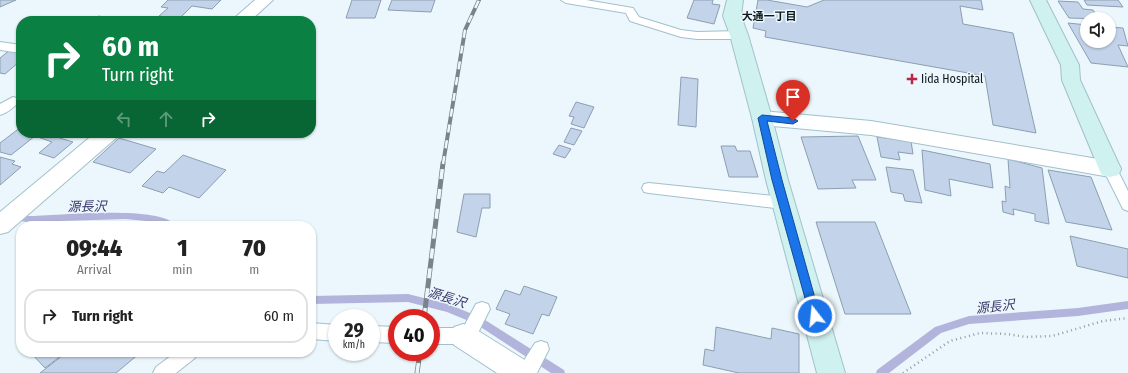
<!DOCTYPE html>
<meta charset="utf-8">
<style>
:root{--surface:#fff;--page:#f6f6f6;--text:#222;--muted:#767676;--line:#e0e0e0}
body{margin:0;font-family:"Fira Sans Condensed","Noto Sans JP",sans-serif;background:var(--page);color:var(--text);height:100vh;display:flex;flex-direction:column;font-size:15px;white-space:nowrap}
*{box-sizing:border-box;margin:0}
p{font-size:13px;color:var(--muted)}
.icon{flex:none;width:22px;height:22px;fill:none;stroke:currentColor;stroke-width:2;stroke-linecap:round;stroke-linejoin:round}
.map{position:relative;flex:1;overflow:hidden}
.panel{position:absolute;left:16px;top:221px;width:300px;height:136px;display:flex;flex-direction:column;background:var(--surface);border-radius:16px;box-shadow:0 1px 3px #0004}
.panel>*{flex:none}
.top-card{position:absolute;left:16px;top:16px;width:300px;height:122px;border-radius:16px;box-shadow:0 1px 3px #0004;background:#0b8043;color:#fff;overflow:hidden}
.buttons{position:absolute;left:1080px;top:12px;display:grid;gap:8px}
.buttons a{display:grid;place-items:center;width:36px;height:36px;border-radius:50%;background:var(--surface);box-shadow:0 1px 3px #0004;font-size:20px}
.speed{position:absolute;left:328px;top:309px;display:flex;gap:8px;font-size:20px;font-weight:700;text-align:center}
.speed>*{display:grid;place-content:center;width:52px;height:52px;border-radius:50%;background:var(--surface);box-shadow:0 1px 3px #0004;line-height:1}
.speed small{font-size:10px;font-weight:400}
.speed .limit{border:6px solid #d22;background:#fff;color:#111}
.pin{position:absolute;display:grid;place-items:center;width:34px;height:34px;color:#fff;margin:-41px -17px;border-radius:50% 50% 50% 0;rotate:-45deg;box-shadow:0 0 4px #0007}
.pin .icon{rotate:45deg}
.me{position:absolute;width:44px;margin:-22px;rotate:344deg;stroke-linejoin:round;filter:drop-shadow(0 0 3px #0008)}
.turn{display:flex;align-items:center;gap:14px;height:84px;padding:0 20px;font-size:18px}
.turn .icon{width:52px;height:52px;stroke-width:2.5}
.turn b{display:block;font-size:28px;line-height:34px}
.lanes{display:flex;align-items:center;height:38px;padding:0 20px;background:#0003;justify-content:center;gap:20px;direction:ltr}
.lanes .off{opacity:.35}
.eta{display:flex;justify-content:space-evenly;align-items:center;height:68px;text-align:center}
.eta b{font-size:24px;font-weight:800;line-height:28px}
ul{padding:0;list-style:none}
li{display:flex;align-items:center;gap:12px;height:54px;margin:0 8px 6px;padding:0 12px;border:2px solid var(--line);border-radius:16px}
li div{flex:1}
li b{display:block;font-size:15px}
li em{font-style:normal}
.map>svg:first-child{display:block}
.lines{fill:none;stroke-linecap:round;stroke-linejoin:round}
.stream{fill:#b3b4db;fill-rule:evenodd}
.building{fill:#c3d4ea;stroke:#8d9eb2}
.lane-casing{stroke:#a2c0cc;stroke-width:2}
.street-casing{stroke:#a2c0cc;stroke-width:2}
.secondary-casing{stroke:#a2c0cc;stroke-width:2}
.path{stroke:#919da2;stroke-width:2.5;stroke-dasharray:1 3.5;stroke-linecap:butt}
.lane{fill:#fff;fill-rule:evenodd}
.street{fill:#fff;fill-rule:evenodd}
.secondary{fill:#cff1f0;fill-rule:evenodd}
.rail-far1-casing{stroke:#788489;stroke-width:4}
.rail-casing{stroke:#788489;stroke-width:5}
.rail-far1{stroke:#ebf7fc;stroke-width:2.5;stroke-dasharray:8;stroke-linecap:butt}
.rail{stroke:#ebf7fc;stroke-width:3.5;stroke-dasharray:10;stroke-linecap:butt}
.route{fill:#1a73e8;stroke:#114b97}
.poi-dot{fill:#b82749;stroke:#ebf7fc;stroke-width:1.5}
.labels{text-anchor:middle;stroke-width:3;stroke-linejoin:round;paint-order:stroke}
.far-neighbourhood-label{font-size:11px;font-weight:bold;fill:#0c181c;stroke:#ebf7fc}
.poi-label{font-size:12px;fill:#0c181c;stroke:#ebf7fc;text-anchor:start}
.water-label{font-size:13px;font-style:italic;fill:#3a376a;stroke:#ebf7fc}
</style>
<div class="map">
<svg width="1128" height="373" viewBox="0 0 1128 373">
<rect width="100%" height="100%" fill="#ebf7fc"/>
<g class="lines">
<g class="stream">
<path d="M 0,212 C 9,213 18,216 28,216 C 54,216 163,204 176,226 L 165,226 L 160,224 L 146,221 L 126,219 L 27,222 L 0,218 Z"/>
<path d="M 408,294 L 448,304 L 482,318 L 564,370 L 565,373 L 551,373 L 476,324 L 447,312 L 408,302 L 311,304 L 311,296 Z"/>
<path d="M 1128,301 L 1128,309 L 1078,316 L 969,324 L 941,333 L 889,373 L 876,373 L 877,370 L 935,327 L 969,316 L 1078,308 Z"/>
</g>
</g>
<g class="building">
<path d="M 0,0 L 16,0 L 0,7 Z"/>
<path d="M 168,0 L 221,0 L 212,9 L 192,6 L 179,19 L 159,16 L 168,8 L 161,7 Z"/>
<path d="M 352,0 L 381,0 L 375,18 L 346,18 Z"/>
<path d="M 392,0 L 435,0 L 431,12 L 388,10 Z"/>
<path d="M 694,0 L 713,0 L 712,4 L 720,5 L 714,24 L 687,18 Z"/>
<path d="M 758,0 L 767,0 L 807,7 L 824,0 L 981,0 L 983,10 L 960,6 L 963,24 L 1013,33 L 1036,133 L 993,125 L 985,76 L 765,37 L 766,31 L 753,28 Z"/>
<path d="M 1084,0 L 1118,0 L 1123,7 L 1087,5 Z"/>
<path d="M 1058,1 L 1078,2 L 1083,9 L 1093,10 L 1100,19 L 1069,18 Z"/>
<path d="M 99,16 L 119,21 L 91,21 Z"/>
<path d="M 1068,23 L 1087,25 L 1087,41 L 1109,41 L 1109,27 L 1123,28 L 1128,46 L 1118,45 L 1128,67 L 1091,63 Z"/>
<path d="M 10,50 L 21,51 L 21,62 L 19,62 L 5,74 L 0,73 L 0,58 Z"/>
<path d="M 681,77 L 698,79 L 696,127 L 678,125 Z"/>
<path d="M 576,102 L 594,107 L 584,128 L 571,124 L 574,117 L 569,116 Z"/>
<path d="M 21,127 L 21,133 L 56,133 L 53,136 L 73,142 L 54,158 L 39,153 L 52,142 L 35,136 L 11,155 L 0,152 L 0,143 Z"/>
<path d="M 571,128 L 582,131 L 574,145 L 564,142 Z"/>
<path d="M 858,136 L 876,180 L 852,180 L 856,188 L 818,189 L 801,137 Z"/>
<path d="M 877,137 L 911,141 L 913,154 L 898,152 L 900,160 L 881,157 Z"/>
<path d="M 119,138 L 156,149 L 130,173 L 93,162 Z"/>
<path d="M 559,145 L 571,149 L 565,158 L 553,154 Z"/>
<path d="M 721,146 L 735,146 L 737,151 L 750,151 L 758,177 L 729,177 Z"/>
<path d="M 922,150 L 990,164 L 993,188 L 949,179 L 951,196 L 925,190 Z"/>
<path d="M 183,155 L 226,170 L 199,198 L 169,187 L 163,193 L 142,186 L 157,171 L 164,173 Z"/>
<path d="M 0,157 L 15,161 L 12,164 L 21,167 L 0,185 Z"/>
<path d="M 1008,159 L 1042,168 L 1049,224 L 1035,221 L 1035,214 L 1013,209 L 1014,215 L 1003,212 L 1002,201 L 1006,202 L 1005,186 L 1010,188 Z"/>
<path d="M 886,167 L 913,170 L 922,203 L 905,201 L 903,194 L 891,192 Z"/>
<path d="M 1048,170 L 1091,177 L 1112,230 L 1066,222 Z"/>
<path d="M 464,194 L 490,194 L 490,208 L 482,208 L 476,237 L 457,232 Z"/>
<path d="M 816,222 L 875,222 L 911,314 L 845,314 Z"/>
<path d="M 1070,236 L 1128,249 L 1128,278 L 1077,266 Z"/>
<path d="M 524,286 L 557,297 L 549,316 L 542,314 L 533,334 L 505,324 L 510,314 L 496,309 L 505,290 L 520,295 Z"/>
<path d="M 716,327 L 771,339 L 772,328 L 799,334 L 799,373 L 739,373 L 703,365 L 705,349 L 714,351 Z"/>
<path d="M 30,352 L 66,352 L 45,368 Z"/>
<path d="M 67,352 L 139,352 L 140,353 L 116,373 L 40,373 Z"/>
</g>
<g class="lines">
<defs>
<g id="lane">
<path d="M 561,0 L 586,0 L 633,8 L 639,17 L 681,30 L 697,32 L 739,31 L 743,33 L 745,35 L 743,37 L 739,39 L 697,39 L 681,37 L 630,21 L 626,13 L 566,3 Z"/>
<path d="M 0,42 L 21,45 L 21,53 L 0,50 Z"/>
<path d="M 13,97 L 17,98 L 19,101 C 15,107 7,113 0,115 L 0,104 Z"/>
<path d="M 1110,164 L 1115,165 L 1128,191 L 1128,211 L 1123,209 L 1103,169 L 1105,165 Z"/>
<path d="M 649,183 L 784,197 L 789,199 L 791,203 L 789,207 L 784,209 L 649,193 L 644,192 L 642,188 L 644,184 Z"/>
<path d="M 482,302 L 488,304 L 490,309 L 473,343 L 467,346 L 462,344 L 431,344 L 431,328 L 463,328 L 476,304 Z"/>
<path d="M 311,323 L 337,325 L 337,341 L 311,339 Z"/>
<path d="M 371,326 L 397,327 L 397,343 L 371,342 Z"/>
<path d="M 541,341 L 547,343 L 549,349 L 537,373 L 516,373 L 535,343 Z"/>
<path d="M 176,352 L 197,352 L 195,358 L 176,373 L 153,373 L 156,367 Z"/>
</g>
<g id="street">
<path d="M 255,0 L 273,0 L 250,21 L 231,21 Z"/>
<path d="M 762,111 L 871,121 L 1110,161 L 1118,163 L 1121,169 L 1118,175 L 1110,177 L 871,135 L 762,125 L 755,123 L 752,118 L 755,113 Z"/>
<path d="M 95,133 L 119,133 L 116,138 L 8,232 L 0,234 L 0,212 Z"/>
<path d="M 463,324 L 472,327 L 531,364 L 535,373 L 497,373 L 454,345 L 450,336 L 454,327 Z"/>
</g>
<g id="secondary">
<path d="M 727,0 L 743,0 L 741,16 L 748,35 L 772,118 L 788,180 L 845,373 L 817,373 L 766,180 L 752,118 L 730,35 L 723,16 Z"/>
<path d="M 1030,0 L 1046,0 L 1079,65 L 1080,80 L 1121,169 L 1118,175 L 1110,177 L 1102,175 L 1099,169 L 1062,80 L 1061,65 Z"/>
</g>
</defs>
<use href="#lane" class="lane-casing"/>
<use href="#street" class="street-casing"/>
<use href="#secondary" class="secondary-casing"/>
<path class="path" d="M 903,373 L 950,341 L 980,333 L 1007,334 L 1026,337 L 1052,336 L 1103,321 L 1128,318"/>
<use href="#lane" class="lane"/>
<use href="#street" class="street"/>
<use href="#secondary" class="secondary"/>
<defs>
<path id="rail-far1" d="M 443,164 L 465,30 L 479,0"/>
<g id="rail">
<path d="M 424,318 L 443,163"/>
<path d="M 417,373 L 420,352"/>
</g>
</defs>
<use href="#rail-far1" class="rail-far1-casing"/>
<use href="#rail" class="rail-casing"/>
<use href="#rail-far1" class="rail-far1"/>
<use href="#rail" class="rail"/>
</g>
<path class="route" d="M 762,115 L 793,118 L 798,121 L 793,124 L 767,121 L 782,180 L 820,316 L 819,320 L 815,321 L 811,320 L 810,316 L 772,180 L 758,118 Z"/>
<path class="poi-dot" d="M910 73h4v4h4v4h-4v4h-4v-4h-4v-4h4z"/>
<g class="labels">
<g class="far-neighbourhood-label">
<text x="769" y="20">大通一丁目</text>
</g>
<g class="poi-label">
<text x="921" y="83">Iida Hospital</text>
</g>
<g class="water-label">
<text transform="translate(87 206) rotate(-1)" y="5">源長沢</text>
<text transform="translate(447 297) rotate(18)" y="5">源長沢</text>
<text transform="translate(995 306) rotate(-6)" y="5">源長沢</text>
</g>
</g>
</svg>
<div class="buttons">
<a><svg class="icon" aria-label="sound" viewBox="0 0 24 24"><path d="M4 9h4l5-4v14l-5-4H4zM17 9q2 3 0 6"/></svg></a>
</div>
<div class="speed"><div>29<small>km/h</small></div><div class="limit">40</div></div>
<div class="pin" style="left:793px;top:121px;background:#d93025"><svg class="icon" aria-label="arrive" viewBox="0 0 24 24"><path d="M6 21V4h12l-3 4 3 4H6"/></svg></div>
<svg class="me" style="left:815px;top:316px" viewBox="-20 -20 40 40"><circle r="17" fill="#1a73e8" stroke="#fff" stroke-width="3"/><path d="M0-11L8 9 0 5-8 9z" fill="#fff"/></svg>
<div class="top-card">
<div class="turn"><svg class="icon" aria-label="right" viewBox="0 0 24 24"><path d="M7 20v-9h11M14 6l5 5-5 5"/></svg><div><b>60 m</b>Turn right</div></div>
<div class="lanes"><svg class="icon off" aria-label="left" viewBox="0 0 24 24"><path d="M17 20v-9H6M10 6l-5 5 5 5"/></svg><svg class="icon off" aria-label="ahead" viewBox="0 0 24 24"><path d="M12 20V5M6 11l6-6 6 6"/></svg><svg class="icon" aria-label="right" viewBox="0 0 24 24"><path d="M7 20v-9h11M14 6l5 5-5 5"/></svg></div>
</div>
<section class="panel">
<div class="eta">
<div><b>09:44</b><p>Arrival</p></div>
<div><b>1</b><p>min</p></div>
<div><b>70</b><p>m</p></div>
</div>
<ul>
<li><svg class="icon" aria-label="right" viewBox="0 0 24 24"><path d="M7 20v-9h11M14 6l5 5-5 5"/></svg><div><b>Turn right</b></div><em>60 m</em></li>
</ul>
</section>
</div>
